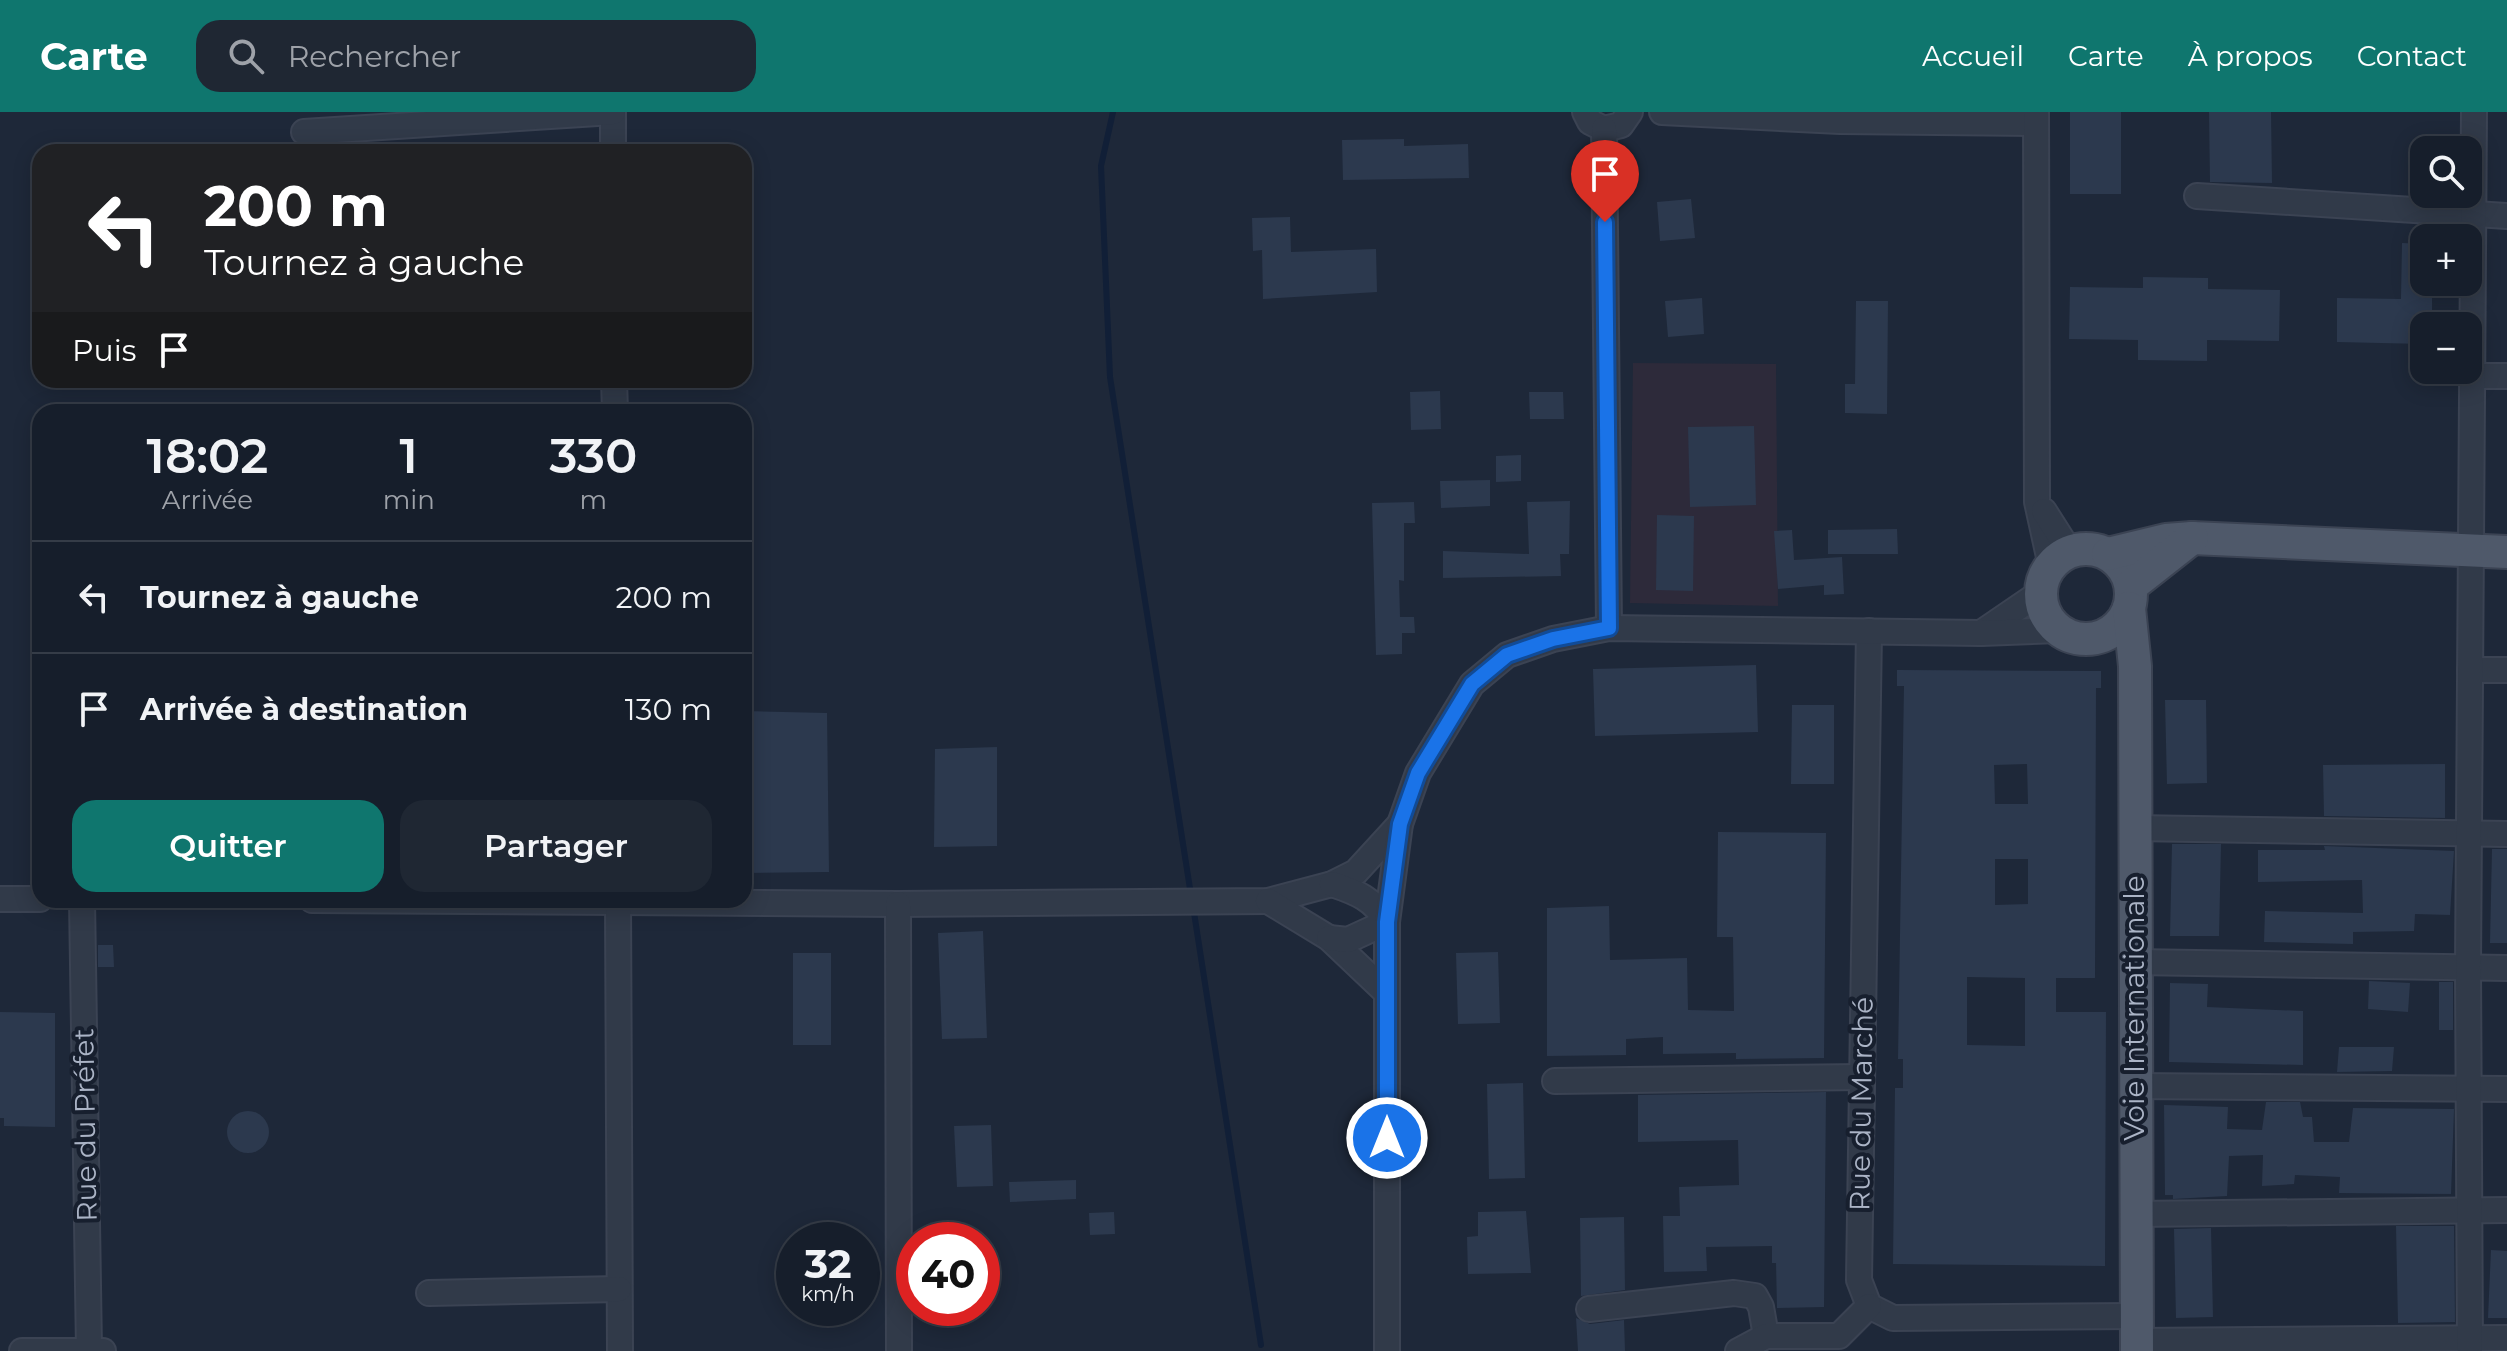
<!DOCTYPE html>
<html lang="fr">
<meta charset="utf-8">
<style>
:root{--surface:#161e2b;--page:#1f2733;--text:#f1f3f6;--muted:#9ea2a9;--line:#353c47;--accent:#0f766e}
body{margin:0;font-family:Montserrat,sans-serif;background:var(--page);color:var(--text);height:100vh;display:flex;flex-direction:column;font-size:30px;white-space:nowrap}
*{box-sizing:border-box;margin:0}
p{font-size:26px;color:var(--muted)}
.icon{flex:none;width:44px;height:44px;fill:none;stroke:currentColor;stroke-width:2;stroke-linecap:round;stroke-linejoin:round}
.map{position:relative;flex:1;overflow:hidden}
.details{position:absolute;left:32px;top:292px;width:720px;height:504px;display:flex;flex-direction:column;background:var(--surface);border-radius:24px;box-shadow:0 4px 20px #0003,0 0 0 2px var(--line)}
.details>*{flex:none}
.guide{position:absolute;left:32px;top:32px;width:720px;height:244px;border-radius:24px;box-shadow:0 4px 20px #0003,0 0 0 2px var(--line);background:#202124;color:#fff;overflow:hidden}
.controls{position:absolute;left:2410px;top:24px;display:grid;gap:16px}
.controls a{display:grid;place-items:center;width:72px;height:72px;border-radius:16px;background:var(--surface);box-shadow:0 4px 20px #0003,0 0 0 2px var(--line);font-size:40px}
.speed{position:absolute;left:776px;top:1110px;display:flex;gap:16px;font-size:40px;font-weight:700;text-align:center}
.speed>*{display:grid;place-content:center;width:104px;height:104px;border-radius:50%;background:var(--surface);box-shadow:0 4px 20px #0003,0 0 0 2px var(--line);line-height:1}
.speed small{font-size:20px;font-weight:400}
.speed .limit{border:12px solid #d22;background:#fff;color:#111}
.pin{position:absolute;display:grid;place-items:center;width:68px;height:68px;color:#fff;margin:-82px -34px;border-radius:50% 50% 50% 0;rotate:-45deg;box-shadow:0 0 8px #0007}
.pin .icon{rotate:45deg}
.me{position:absolute;width:88px;margin:-44px;rotate:0deg;stroke-linejoin:round;filter:drop-shadow(0 0 6px #0008)}
.turn{display:flex;align-items:center;gap:28px;height:168px;padding:0 40px;font-size:36px}
.turn .icon{width:104px;height:104px;stroke-width:2.5}
.turn b{display:block;font-size:56px;line-height:68px}
.then{display:flex;align-items:center;height:76px;padding:0 40px;background:#0003;gap:16px;font-size:30px}
.eta{display:flex;justify-content:space-evenly;align-items:center;height:136px;text-align:center}
.eta b{font-size:48px;font-weight:600;line-height:56px}
.button{display:flex;gap:16px;margin-top:auto;padding:16px 40px}
.button a{flex:1;height:92px;border-radius:24px;background:var(--accent);color:#fff;font-size:32px;font-weight:600;line-height:92px;text-align:center}
.button a+a{background:var(--page);color:var(--text)}
ul{padding:0;list-style:none}
li{display:flex;align-items:center;gap:24px;height:112px;padding:0 40px;border-top:2px solid var(--line)}
li div{flex:1}
li b{display:block;font-size:30px}
li em{font-style:normal}
header{display:flex;align-items:center;gap:48px;box-sizing:border-box;height:112px;padding:0 40px;background:var(--accent);color:#fff}
header strong{font-size:38px}
nav{display:flex;gap:44px;margin-inline-start:auto;font-size:28px}
.search{width:560px;height:72px;background:var(--page);display:flex;align-items:center;gap:20px;box-sizing:border-box;padding:0 28px;border-radius:24px;color:var(--muted);font-size:30px}
.map>svg:first-child{display:block}
.medical{fill:#2d2a3a}
.lines{fill:none;stroke-linecap:round;stroke-linejoin:round}
.stream{stroke:#111f37;stroke-width:6}
.building{fill:#2c394e;fill-rule:evenodd}
.minor-casing{stroke:#3b4353;stroke-width:28}
.major-casing{stroke:#3b4353;stroke-width:36}
.minor{stroke:#313a49;stroke-width:24}
.major{stroke:#4f596a;stroke-width:32}
.route-casing{stroke:#114b97;stroke-width:20}
.route{stroke:#1a73e8;stroke-width:14}
.labels{text-anchor:middle;stroke-width:8;stroke-linejoin:round;paint-order:stroke}
.street-label{font-size:28px;fill:#abb4c6;stroke:#171f2e}
</style>
<header>
<strong>Carte</strong>
<div class="search"><svg class="icon" aria-label="search" viewBox="0 0 24 24"><circle cx="10" cy="10" r="6"/><path d="M15 15l6 6"/></svg>Rechercher</div>
<nav><a>Accueil</a><a>Carte</a><a>À propos</a><a>Contact</a></nav>
</header>
<div class="map">
<svg width="2507" height="1239" viewBox="0 0 2507 1239">
<rect width="100%" height="100%" fill="#1e2839"/>
<path class="medical" d="M 1633,251 L 1776,252 L 1778,494 L 1630,491 Z"/>
<g class="lines">
<g class="stream">
<path d="M 1113,0 L 1101,54 L 1110,265 L 1191,783"/>
<path d="M 1193,794 L 1261,1233"/>
</g>
</g>
<g class="building">
<rect x="2070" y="0" width="51" height="82"/>
<path d="M 2209,0 L 2271,0 L 2272,71 L 2210,70 Z"/>
<path d="M 1404,27 L 1404,34 L 1468,32 L 1469,66 L 1343,68 L 1342,28 Z"/>
<path d="M 1691,87 L 1695,126 L 1660,129 L 1657,90 Z"/>
<path d="M 1290,105 L 1291,140 L 1376,137 L 1377,180 L 1263,187 L 1262,138 L 1253,139 L 1252,106 Z"/>
<path d="M 2402,131 L 2424,132 L 2424,170 L 2432,170 L 2432,214 L 2424,214 L 2424,232 L 2337,230 L 2337,186 L 2401,187 Z"/>
<path d="M 2143,165 L 2208,166 L 2208,177 L 2280,178 L 2279,229 L 2207,228 L 2207,249 L 2138,248 L 2138,228 L 2069,227 L 2070,175 L 2143,176 Z"/>
<path d="M 1702,186 L 1704,222 L 1668,225 L 1665,189 Z"/>
<path d="M 1856,189 L 1888,189 L 1887,302 L 1845,301 L 1845,272 L 1855,272 Z"/>
<path d="M 1440,279 L 1441,317 L 1411,318 L 1410,280 Z"/>
<path d="M 1529,280 L 1563,280 L 1564,307 L 1530,307 Z"/>
<path d="M 1754,314 L 1756,393 L 1690,395 L 1688,315 Z"/>
<path d="M 1521,343 L 1521,369 L 1496,370 L 1496,344 Z"/>
<path d="M 1490,368 L 1490,394 L 1441,396 L 1440,369 Z"/>
<path d="M 1570,389 L 1569,442 L 1560,442 L 1561,464 L 1443,466 L 1443,439 L 1529,442 L 1527,390 Z"/>
<path d="M 1414,390 L 1415,411 L 1404,411 L 1404,469 L 1399,468 L 1400,505 L 1414,505 L 1415,521 L 1402,521 L 1402,542 L 1376,543 L 1372,391 Z"/>
<path d="M 1657,403 L 1694,404 L 1693,479 L 1656,478 Z"/>
<path d="M 1897,417 L 1898,442 L 1828,442 L 1828,418 Z"/>
<path d="M 1792,418 L 1794,448 L 1842,445 L 1844,482 L 1824,483 L 1824,473 L 1778,477 L 1774,419 Z"/>
<path d="M 1756,553 L 1758,620 L 1595,624 L 1593,557 Z"/>
<path d="M 1897,558 L 2101,559 L 2101,576 L 2096,576 L 2095,866 L 2056,866 L 2056,900 L 2106,900 L 2105,1154 L 1893,1152 L 1895,976 L 1903,976 L 1903,947 L 1898,947 L 1904,574 L 1897,574 ZM 2027,652 L 2028,692 L 1995,692 L 1994,653 ZM 1995,747 L 2028,747 L 2028,792 L 1995,793 ZM 1967,865 L 2025,866 L 2025,934 L 1967,933 Z"/>
<path d="M 2165,588 L 2206,588 L 2207,671 L 2167,672 Z"/>
<path d="M 1792,593 L 1834,593 L 1834,672 L 1791,672 Z"/>
<path d="M 744,599 L 827,601 L 829,760 L 744,761 Z"/>
<path d="M 997,635 L 997,734 L 934,735 L 935,637 Z"/>
<path d="M 2445,652 L 2445,706 L 2324,704 L 2323,653 Z"/>
<path d="M 1718,720 L 1826,721 L 1824,946 L 1736,947 L 1736,941 L 1663,942 L 1663,925 L 1626,927 L 1626,943 L 1547,944 L 1547,796 L 1609,794 L 1610,848 L 1687,846 L 1688,898 L 1734,899 L 1733,825 L 1717,825 Z"/>
<path d="M 2172,732 L 2221,732 L 2219,824 L 2170,824 Z"/>
<path d="M 2324,734 L 2454,739 L 2450,803 L 2415,802 L 2414,819 L 2353,820 L 2353,832 L 2264,830 L 2265,799 L 2363,801 L 2362,768 L 2258,770 L 2258,738 L 2325,738 Z"/>
<path d="M 2492,737 L 2507,737 L 2507,831 L 2490,831 Z"/>
<path d="M 983,819 L 987,926 L 942,927 L 938,821 Z"/>
<path d="M 98,833 L 113,833 L 114,855 L 98,855 Z"/>
<path d="M 1498,840 L 1500,911 L 1458,912 L 1456,841 Z"/>
<rect x="793" y="841" width="38" height="92"/>
<path d="M 2369,869 L 2410,871 L 2408,900 L 2368,897 Z"/>
<rect x="2439" y="870" width="14" height="48"/>
<path d="M 2170,871 L 2208,872 L 2207,895 L 2303,899 L 2303,953 L 2169,950 Z"/>
<path d="M 0,900 L 55,901 L 55,1015 L 4,1014 L 4,1006 L 0,1006 Z"/>
<path d="M 2339,935 L 2394,935 L 2392,959 L 2337,960 Z"/>
<path d="M 1523,971 L 1525,1066 L 1489,1067 L 1487,972 Z"/>
<path d="M 1826,980 L 1824,1195 L 1777,1196 L 1776,1151 L 1772,1151 L 1772,1134 L 1706,1135 L 1707,1159 L 1664,1160 L 1663,1104 L 1680,1104 L 1679,1075 L 1739,1073 L 1738,1028 L 1638,1030 L 1638,983 Z"/>
<path d="M 2266,990 L 2300,990 L 2303,1005 L 2312,1005 L 2314,1030 L 2349,1030 L 2353,996 L 2454,997 L 2451,1082 L 2339,1081 L 2340,1065 L 2295,1063 L 2294,1072 L 2262,1074 L 2263,1043 L 2229,1044 L 2227,1084 L 2173,1087 L 2173,1083 L 2165,1083 L 2164,993 L 2228,995 L 2227,1017 L 2262,1018 Z"/>
<circle cx="248" cy="1020" r="21"/>
<path d="M 991,1013 L 993,1074 L 957,1075 L 954,1014 Z"/>
<path d="M 1076,1068 L 1076,1087 L 1010,1090 L 1009,1070 Z"/>
<path d="M 1526,1099 L 1531,1161 L 1468,1162 L 1467,1125 L 1478,1124 L 1478,1100 Z"/>
<path d="M 1114,1100 L 1115,1122 L 1090,1123 L 1089,1101 Z"/>
<path d="M 1624,1105 L 1625,1178 L 1581,1184 L 1580,1106 Z"/>
<path d="M 2396,1114 L 2454,1114 L 2455,1210 L 2398,1211 Z"/>
<path d="M 2211,1116 L 2213,1205 L 2176,1206 L 2174,1117 Z"/>
<path d="M 2491,1138 L 2507,1139 L 2507,1206 L 2488,1206 Z"/>
<path d="M 1576,1206 L 1590,1212 L 1624,1208 L 1625,1239 L 1578,1239 Z"/>
</g>
<g class="lines">
<defs>
<g id="minor">
<path d="M 613,0 L 613,40"/>
<path d="M 1585,0 L 1590,10 L 1604,17 L 1621,13 L 1630,0"/>
<path d="M 1662,0 L 1840,9 L 2036,11"/>
<path d="M 2036,0 L 2037,390 L 2051,454"/>
<path d="M 1604,17 L 1609,516"/>
<path d="M 304,20 L 613,0"/>
<path d="M 2197,84 L 2507,104"/>
<path d="M 2473,264 L 2507,264"/>
<path d="M 614,268 L 615,300"/>
<path d="M 2044,399 L 2070,440"/>
<path d="M 1869,519 L 1859,1168 L 1869,1194 L 1893,1206 L 2134,1204"/>
<path d="M 1981,521 L 2041,480"/>
<path d="M 2470,558 L 2507,558"/>
<path d="M 2133,716 L 2507,722"/>
<path d="M 0,787 L 40,787"/>
<path d="M 82,788 L 89,1238"/>
<path d="M 312,788 L 898,792 L 1268,789 L 1332,772 L 1356,760 L 1400,712"/>
<path d="M 618,788 L 620,1239"/>
<path d="M 1268,789 L 1329,826 L 1387,881"/>
<path d="M 898,792 L 899,1239"/>
<path d="M 1329,826 L 1348,828 L 1387,810 C 1374,787 1356,780 1332,772"/>
<path d="M 2135,850 L 2507,856"/>
<path d="M 1555,969 L 1862,965"/>
<path d="M 2133,974 L 2507,977"/>
<path d="M 2135,1102 L 2507,1098"/>
<path d="M 429,1181 L 619,1177"/>
<path d="M 1589,1197 L 1734,1181 L 1755,1184 L 1761,1195 L 1766,1224"/>
<path d="M 2136,1229 L 2507,1226"/>
<path d="M 22,1239 L 103,1239"/>
<path d="M 1387,1239 L 1387,810 L 1400,712 L 1418,661 L 1472,572 L 1507,543 L 1553,527 L 1609,516 L 1981,521 L 2058,518"/>
<path d="M 1738,1239 L 1766,1224 L 1839,1224 L 1869,1194"/>
<path d="M 2470,1239 L 2468,855 L 2474,0"/>
</g>
<g id="major">
<circle cx="2086" cy="482" r="45"/>
<path d="M 2108,442 L 2166,428 L 2192,426 L 2507,440"/>
<path d="M 2131,474 L 2192,426"/>
<path d="M 2129,496 L 2135,554 L 2137,1239"/>
</g>
</defs>
<use href="#minor" class="minor-casing"/>
<use href="#major" class="major-casing"/>
<use href="#minor" class="minor"/>
<use href="#major" class="major"/>
</g>
<g class="lines">
<defs>
<path id="route" d="M 1387,1026 L 1387,810 L 1400,712 L 1418,661 L 1472,572 L 1507,543 L 1553,527 L 1609,516 L 1605,110"/>
</defs>
<use href="#route" class="route-casing"/>
<use href="#route" class="route"/>
</g>
<g class="labels">
<g class="street-label">
<text transform="translate(2134 896) rotate(-90)" y="10">Voie Internationale</text>
<text transform="translate(1861 992) rotate(-89)" y="10">Rue du Marché</text>
<text transform="translate(85 1013) rotate(-91)" y="10">Rue du Préfet</text>
</g>
</g>
</svg>
<div class="controls">
<a><svg class="icon" aria-label="search" viewBox="0 0 24 24"><circle cx="10" cy="10" r="6"/><path d="M15 15l6 6"/></svg></a>
<a>+</a>
<a>−</a>
</div>
<div class="speed"><div>32<small>km/h</small></div><div class="limit">40</div></div>
<div class="pin" style="left:1605px;top:110px;background:#d93025"><svg class="icon" aria-label="arrive" viewBox="0 0 24 24"><path d="M6 21V4h12l-3 4 3 4H6"/></svg></div>
<svg class="me" style="left:1387px;top:1026px" viewBox="-20 -20 40 40"><circle r="17" fill="#1a73e8" stroke="#fff" stroke-width="3"/><path d="M0-11L8 9 0 5-8 9z" fill="#fff"/></svg>
<div class="guide">
<div class="turn"><svg class="icon" aria-label="left" viewBox="0 0 24 24"><path d="M17 20v-9H6M10 6l-5 5 5 5"/></svg><div><b>200 m</b>Tournez à gauche</div></div>
<div class="then">Puis<svg class="icon" aria-label="arrive" viewBox="0 0 24 24"><path d="M6 21V4h12l-3 4 3 4H6"/></svg></div>
</div>
<section class="details">
<div class="eta">
<div><b>18:02</b><p>Arrivée</p></div>
<div><b>1</b><p>min</p></div>
<div><b>330</b><p>m</p></div>
</div>
<ul>
<li><svg class="icon" aria-label="left" viewBox="0 0 24 24"><path d="M17 20v-9H6M10 6l-5 5 5 5"/></svg><div><b>Tournez à gauche</b></div><em>200 m</em></li>
<li><svg class="icon" aria-label="arrive" viewBox="0 0 24 24"><path d="M6 21V4h12l-3 4 3 4H6"/></svg><div><b>Arrivée à destination</b></div><em>130 m</em></li>
</ul>
<div class="button"><a>Quitter</a><a>Partager</a></div>
</section>
</div>
